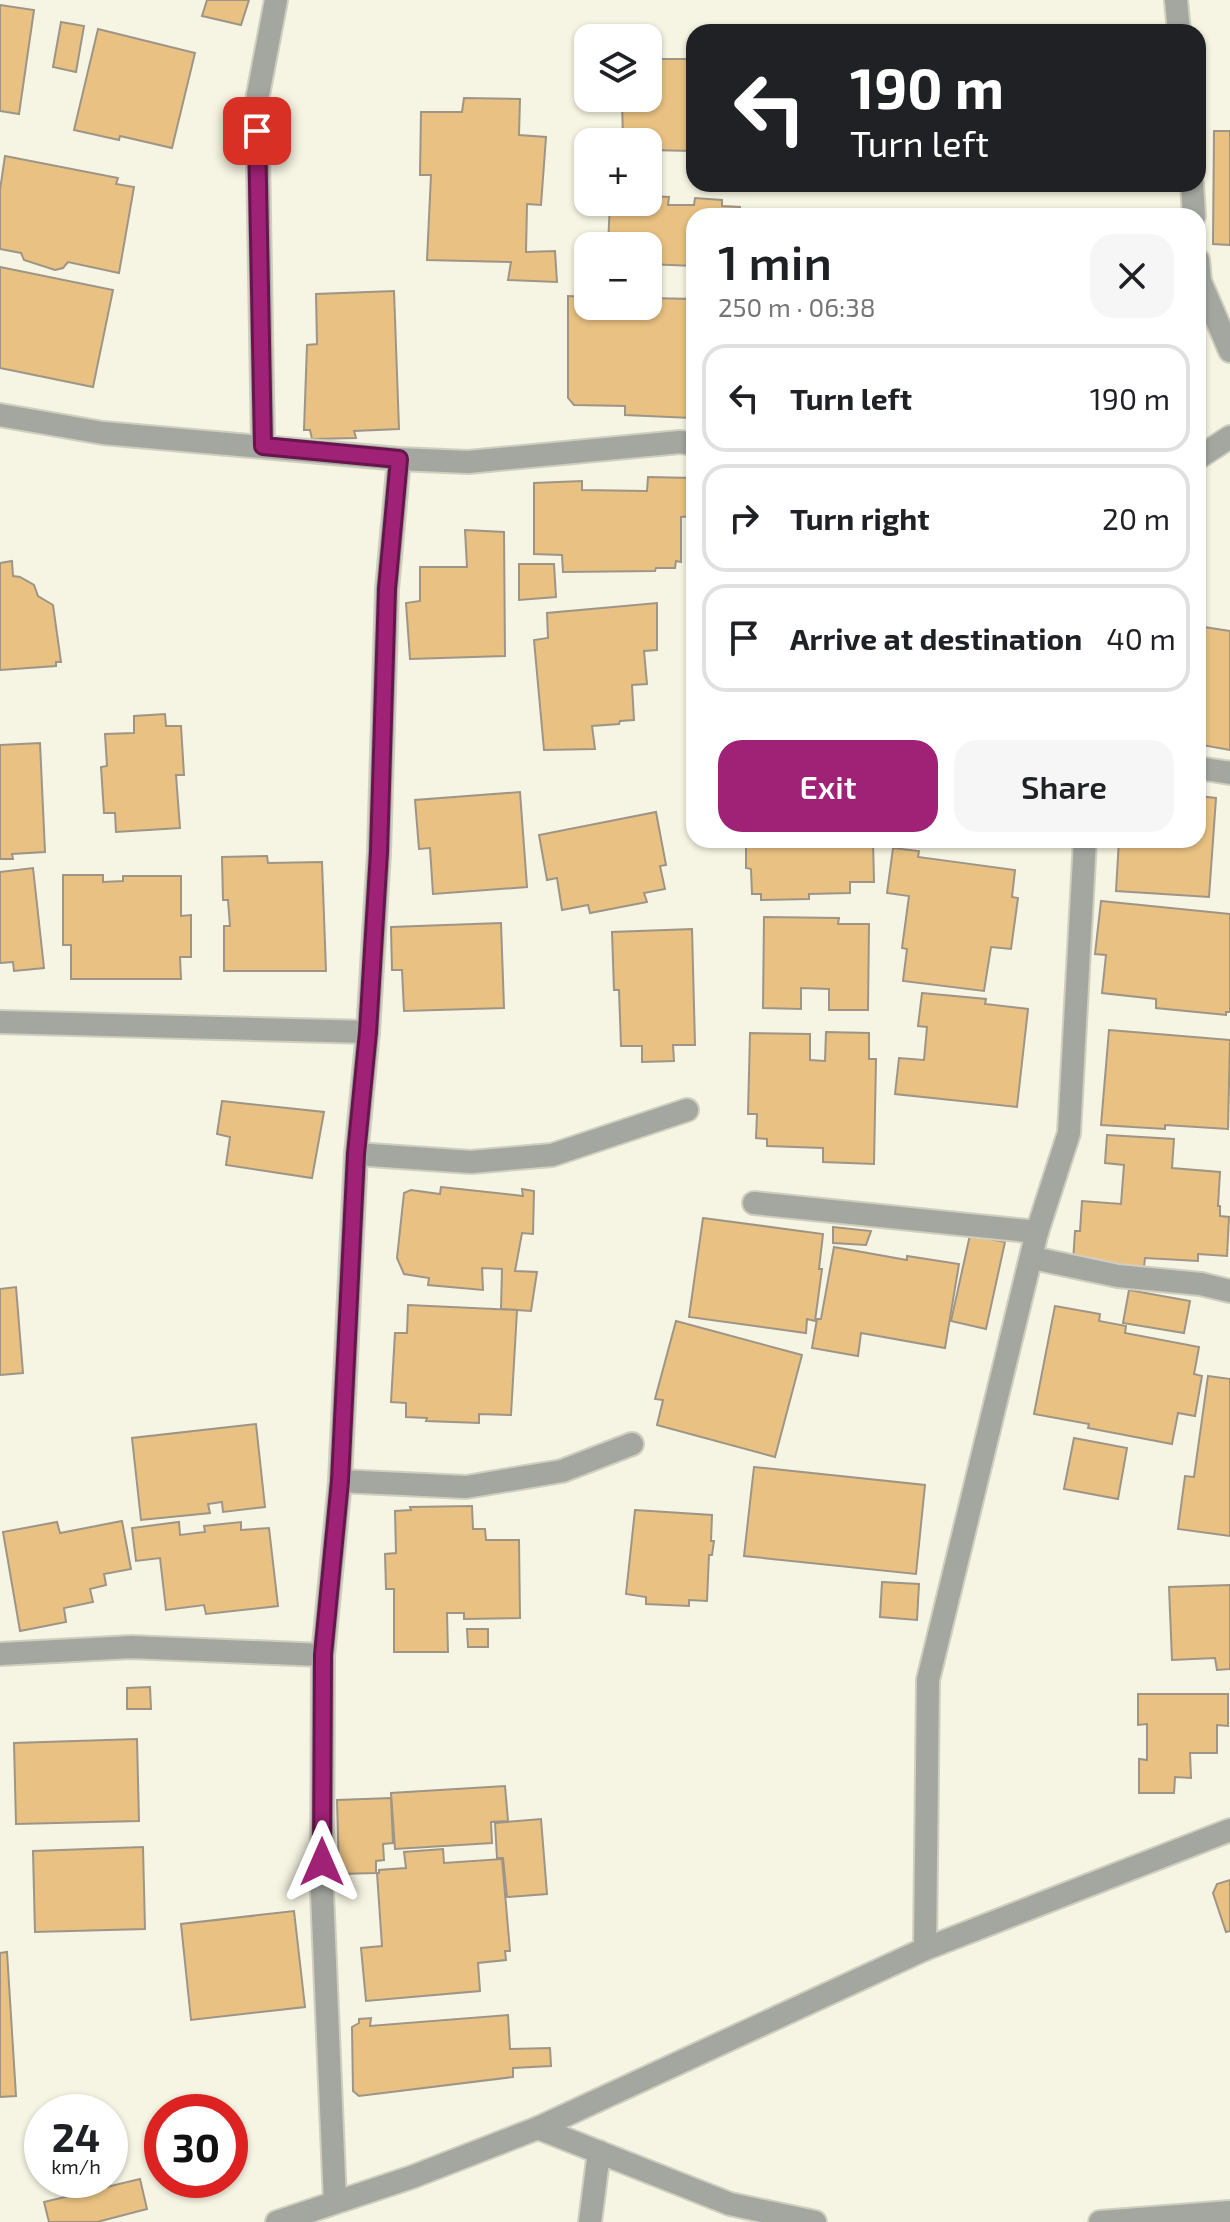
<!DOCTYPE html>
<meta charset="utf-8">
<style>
:root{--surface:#fff;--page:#f6f6f6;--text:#202124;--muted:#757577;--line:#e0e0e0;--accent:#9f2276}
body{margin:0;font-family:"Exo 2",sans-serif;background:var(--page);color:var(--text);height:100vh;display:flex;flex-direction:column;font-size:30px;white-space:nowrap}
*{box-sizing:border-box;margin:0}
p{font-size:26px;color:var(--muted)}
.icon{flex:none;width:44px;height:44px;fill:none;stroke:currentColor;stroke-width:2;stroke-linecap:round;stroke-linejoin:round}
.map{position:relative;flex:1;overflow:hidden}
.sheet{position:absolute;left:686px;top:208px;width:520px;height:640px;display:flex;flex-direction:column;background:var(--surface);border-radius:24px;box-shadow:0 2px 6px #0004}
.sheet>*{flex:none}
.guide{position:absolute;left:686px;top:24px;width:520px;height:168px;border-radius:24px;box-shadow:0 2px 6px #0004;background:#202124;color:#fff;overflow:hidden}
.buttons{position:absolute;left:574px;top:24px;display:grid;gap:16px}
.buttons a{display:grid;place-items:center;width:88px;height:88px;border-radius:16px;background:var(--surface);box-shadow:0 2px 6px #0004;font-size:40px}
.speed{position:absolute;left:24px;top:2094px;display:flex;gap:16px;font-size:40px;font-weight:700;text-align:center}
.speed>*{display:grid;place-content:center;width:104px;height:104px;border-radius:50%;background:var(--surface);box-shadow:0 2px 6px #0004;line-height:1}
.speed small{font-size:20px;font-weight:400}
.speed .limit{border:12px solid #d22;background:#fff;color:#111}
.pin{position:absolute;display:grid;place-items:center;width:68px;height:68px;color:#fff;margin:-34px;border-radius:16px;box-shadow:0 4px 12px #0006}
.me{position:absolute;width:88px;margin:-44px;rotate:0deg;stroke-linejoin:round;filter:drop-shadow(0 0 6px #0008)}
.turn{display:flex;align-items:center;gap:28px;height:168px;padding:0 32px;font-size:36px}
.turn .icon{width:104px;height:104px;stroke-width:2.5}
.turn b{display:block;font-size:56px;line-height:68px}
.round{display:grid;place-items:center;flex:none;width:84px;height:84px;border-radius:24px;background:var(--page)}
.overview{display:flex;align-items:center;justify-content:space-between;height:136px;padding:0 32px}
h1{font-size:48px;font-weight:600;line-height:60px}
.action{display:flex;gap:16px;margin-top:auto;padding:16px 32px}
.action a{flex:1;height:92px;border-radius:24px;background:var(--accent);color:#fff;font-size:32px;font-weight:600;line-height:92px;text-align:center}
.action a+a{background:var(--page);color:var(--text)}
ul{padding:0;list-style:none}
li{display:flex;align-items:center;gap:24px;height:108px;margin:0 16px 12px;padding:0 16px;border:4px solid var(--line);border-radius:24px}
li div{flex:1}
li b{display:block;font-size:30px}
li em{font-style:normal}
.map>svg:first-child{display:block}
.building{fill:#e9c283;stroke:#9e9586;stroke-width:2}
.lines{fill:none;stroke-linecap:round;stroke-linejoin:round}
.service-casing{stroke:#d0cebe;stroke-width:26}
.minor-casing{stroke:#d0cebe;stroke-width:26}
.service{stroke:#a3a7a0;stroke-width:22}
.minor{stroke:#a3a7a0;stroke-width:22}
.route-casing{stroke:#67164d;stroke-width:20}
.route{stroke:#9f2276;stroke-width:14}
</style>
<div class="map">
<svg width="1230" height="2222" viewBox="0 0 1230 2222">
<rect width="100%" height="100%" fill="#f6f4e2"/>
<g class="building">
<path d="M 207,0 L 249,0 L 241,25 L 202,16 Z"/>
<path d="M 0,5 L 34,10 L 19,114 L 0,111 Z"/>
<path d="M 61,22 L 84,26 L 76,72 L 53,67 Z"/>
<path d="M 98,29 L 195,53 L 172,148 L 120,136 L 119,140 L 74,130 Z"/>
<path d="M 648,59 L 694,59 L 694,151 L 648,150 L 648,142 L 623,142 L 622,98 L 648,98 Z"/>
<path d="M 464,98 L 520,99 L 519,135 L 546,137 L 541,205 L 527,204 L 526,252 L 555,251 L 557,282 L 508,280 L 511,262 L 427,260 L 431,175 L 420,175 L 421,112 L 462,112 Z"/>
<path d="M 1214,131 L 1230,131 L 1230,245 L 1213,244 Z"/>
<path d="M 5,156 L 118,178 L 116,184 L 134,187 L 119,273 L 68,262 L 63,268 L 55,270 L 24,260 L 21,253 L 0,249 L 0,190 Z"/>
<path d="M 648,196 L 669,197 L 668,205 L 694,205 L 695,198 L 722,200 L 722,206 L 740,207 L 740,216 L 694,216 L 694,266 L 648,264 L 648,246 L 608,246 L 610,202 L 648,202 Z"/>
<path d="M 780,212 L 848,215 L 848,216 L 781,216 Z"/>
<path d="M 0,267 L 113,290 L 93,387 L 0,368 Z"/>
<path d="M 394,291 L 399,429 L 354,431 L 356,438 L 312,439 L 310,430 L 304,430 L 307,345 L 317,344 L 316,294 Z"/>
<path d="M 568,296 L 588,297 L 588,306 L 648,306 L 648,298 L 694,299 L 694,409 L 690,409 L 691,418 L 625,415 L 625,406 L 574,405 L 568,398 Z"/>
<path d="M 648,477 L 694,478 L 693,516 L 681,517 L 681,562 L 676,561 L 675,568 L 656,568 L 655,571 L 563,572 L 562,555 L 534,554 L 534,483 L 582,481 L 582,490 L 647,491 Z"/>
<path d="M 465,530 L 504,532 L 505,656 L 410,659 L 406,603 L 420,601 L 420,567 L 467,567 Z"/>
<path d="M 12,561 L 13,576 L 20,577 L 34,585 L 38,596 L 53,605 L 61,662 L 56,662 L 56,666 L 0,670 L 0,563 Z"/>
<path d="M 519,564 L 554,564 L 556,597 L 519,600 Z"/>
<path d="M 657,603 L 657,650 L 644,651 L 647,684 L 632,685 L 634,720 L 620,721 L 619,724 L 592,726 L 595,749 L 544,750 L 534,640 L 548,638 L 547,613 Z"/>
<path d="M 1198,626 L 1230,631 L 1230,750 L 1202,745 L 1203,734 L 1198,733 Z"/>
<path d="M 165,714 L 166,726 L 181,726 L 184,775 L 176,775 L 180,828 L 116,832 L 115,813 L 104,813 L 101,767 L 107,766 L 105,734 L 134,733 L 134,716 Z"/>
<path d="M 40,743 L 45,852 L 12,854 L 13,859 L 0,859 L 0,745 Z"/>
<path d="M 520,792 L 527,887 L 433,894 L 430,848 L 419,849 L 415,800 Z"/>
<path d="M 1198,796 L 1216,798 L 1209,897 L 1116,891 L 1119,840 L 1198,840 Z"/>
<path d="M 656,812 L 666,865 L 660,866 L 665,889 L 644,893 L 647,902 L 590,913 L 588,905 L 562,910 L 557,878 L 547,880 L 539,835 Z"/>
<path d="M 746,840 L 873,840 L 874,882 L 850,882 L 850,893 L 809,894 L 809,899 L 761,900 L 761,894 L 752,894 L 751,869 L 746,868 Z"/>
<path d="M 941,840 L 1027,840 L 1027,845 Z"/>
<path d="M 893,848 L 919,851 L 918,857 L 1015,870 L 1012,897 L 1018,898 L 1011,949 L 991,947 L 984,991 L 903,981 L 907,949 L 902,948 L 909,896 L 887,893 Z"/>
<path d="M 267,856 L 268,863 L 322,862 L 326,971 L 224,971 L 224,926 L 230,926 L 228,900 L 223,900 L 222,857 Z"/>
<path d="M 33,868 L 44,968 L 14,971 L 13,962 L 0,963 L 0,872 Z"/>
<path d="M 63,875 L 103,875 L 103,882 L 123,881 L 123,876 L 181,876 L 181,916 L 191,915 L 191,957 L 180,957 L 181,979 L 71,979 L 71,945 L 63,945 Z"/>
<path d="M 1101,901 L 1230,914 L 1230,1012 L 1226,1012 L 1226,1015 L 1156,1008 L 1156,999 L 1102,993 L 1106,955 L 1095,954 Z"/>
<path d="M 764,917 L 839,918 L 838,924 L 869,924 L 868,1010 L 829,1010 L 829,989 L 801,988 L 801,1009 L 763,1008 Z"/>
<path d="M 501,923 L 504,1008 L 404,1011 L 402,970 L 392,970 L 391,927 Z"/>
<path d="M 692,929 L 695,1045 L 673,1045 L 674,1061 L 642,1062 L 642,1046 L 621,1046 L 619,990 L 614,990 L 612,932 Z"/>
<path d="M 922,993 L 986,999 L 985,1004 L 1028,1009 L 1017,1107 L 895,1094 L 899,1058 L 924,1060 L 927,1027 L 918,1026 Z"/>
<path d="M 1109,1030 L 1230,1040 L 1228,1129 L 1165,1125 L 1165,1129 L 1101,1125 Z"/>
<path d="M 826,1032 L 869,1033 L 869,1059 L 876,1059 L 874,1164 L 823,1162 L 823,1148 L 767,1146 L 767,1139 L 756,1138 L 757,1114 L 748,1114 L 750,1033 L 810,1034 L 810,1060 L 825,1061 Z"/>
<path d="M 222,1101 L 324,1112 L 312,1178 L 226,1165 L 230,1137 L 217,1134 Z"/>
<path d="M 1107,1135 L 1174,1139 L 1172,1168 L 1220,1172 L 1218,1206 L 1220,1206 L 1220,1216 L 1229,1217 L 1227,1256 L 1198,1254 L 1198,1261 L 1145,1258 L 1144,1267 L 1073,1262 L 1075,1231 L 1080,1231 L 1082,1201 L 1121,1204 L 1124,1165 L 1105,1163 Z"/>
<path d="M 441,1187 L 523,1196 L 522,1189 L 534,1191 L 533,1234 L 522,1233 L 515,1271 L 537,1272 L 531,1311 L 501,1309 L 502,1269 L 482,1268 L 483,1290 L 428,1285 L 429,1278 L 404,1274 L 397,1258 L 404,1193 L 411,1190 L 440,1194 Z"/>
<path d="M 703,1218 L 823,1234 L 819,1269 L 822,1269 L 815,1321 L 807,1319 L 806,1333 L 689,1317 Z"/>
<path d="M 833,1227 L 871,1231 L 866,1245 L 833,1243 Z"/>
<path d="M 970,1235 L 1005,1242 L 986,1329 L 951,1321 Z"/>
<path d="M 834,1247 L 907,1260 L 907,1256 L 959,1264 L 945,1348 L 861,1333 L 858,1356 L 812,1348 L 817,1319 L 821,1319 Z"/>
<path d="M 16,1287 L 23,1373 L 0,1375 L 0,1289 Z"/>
<path d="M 1129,1290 L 1190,1301 L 1184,1333 L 1123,1323 Z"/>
<path d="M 408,1305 L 517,1310 L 511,1415 L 479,1414 L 479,1423 L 426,1421 L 427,1418 L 406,1417 L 406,1403 L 391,1402 L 395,1333 L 407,1333 Z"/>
<path d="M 1055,1306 L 1100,1314 L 1099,1321 L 1126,1326 L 1125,1333 L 1199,1347 L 1194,1374 L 1202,1376 L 1195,1416 L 1178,1413 L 1172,1444 L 1088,1428 L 1089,1424 L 1034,1414 Z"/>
<path d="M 676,1321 L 802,1355 L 775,1457 L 657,1425 L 663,1400 L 655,1399 Z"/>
<path d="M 1208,1376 L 1230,1379 L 1230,1536 L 1178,1529 L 1185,1476 L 1194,1477 Z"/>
<path d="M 256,1424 L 265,1507 L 223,1512 L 222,1502 L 208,1504 L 210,1513 L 141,1520 L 132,1438 Z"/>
<path d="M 1074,1438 L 1127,1448 L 1118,1499 L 1064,1489 Z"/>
<path d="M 754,1467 L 925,1485 L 916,1574 L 744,1556 Z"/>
<path d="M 472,1506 L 473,1529 L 485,1529 L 486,1540 L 519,1540 L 520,1618 L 464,1619 L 464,1613 L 447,1613 L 448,1652 L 394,1652 L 394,1589 L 386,1589 L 385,1554 L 396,1553 L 395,1511 L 411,1510 L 410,1507 Z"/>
<path d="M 635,1510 L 712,1515 L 711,1541 L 714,1541 L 712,1555 L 709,1555 L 707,1601 L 689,1600 L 689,1606 L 646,1604 L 646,1597 L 626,1594 Z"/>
<path d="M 122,1521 L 131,1569 L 104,1574 L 106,1585 L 90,1589 L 93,1602 L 64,1608 L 66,1622 L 20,1631 L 3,1532 L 57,1522 L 60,1533 Z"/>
<path d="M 179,1522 L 180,1535 L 205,1532 L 204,1526 L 241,1522 L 241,1530 L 269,1528 L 278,1606 L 206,1614 L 204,1605 L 166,1610 L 160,1558 L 136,1561 L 132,1528 Z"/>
<path d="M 882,1582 L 919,1584 L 917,1620 L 880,1617 Z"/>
<path d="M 1230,1585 L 1230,1669 L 1217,1670 L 1215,1658 L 1172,1660 L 1169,1587 Z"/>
<path d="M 467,1629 L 488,1629 L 488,1647 L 468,1647 Z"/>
<path d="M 150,1687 L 151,1709 L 127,1709 L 127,1688 Z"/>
<path d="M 1138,1694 L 1228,1694 L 1228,1726 L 1217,1725 L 1217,1753 L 1190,1753 L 1191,1778 L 1175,1777 L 1174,1793 L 1139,1793 L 1139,1759 L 1147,1760 L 1147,1724 L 1138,1725 Z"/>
<path d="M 137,1739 L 139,1821 L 16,1824 L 14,1743 Z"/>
<path d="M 505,1786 L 508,1821 L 491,1822 L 492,1843 L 395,1849 L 391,1793 Z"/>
<path d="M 391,1798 L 393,1843 L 383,1844 L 384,1860 L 376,1861 L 376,1873 L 339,1874 L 337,1800 Z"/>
<path d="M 541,1819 L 547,1894 L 507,1897 L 503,1858 L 497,1858 L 495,1823 Z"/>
<path d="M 143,1847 L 145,1929 L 35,1932 L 33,1851 Z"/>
<path d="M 443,1849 L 444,1863 L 502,1859 L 510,1951 L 505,1951 L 506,1960 L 478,1963 L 480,1991 L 366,2001 L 361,1948 L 382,1946 L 377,1873 L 379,1873 L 379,1870 L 406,1868 L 404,1852 Z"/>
<path d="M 1230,1880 L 1230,1931 L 1226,1932 L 1213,1893 L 1217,1884 Z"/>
<path d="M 294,1911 L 305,2007 L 191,2020 L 181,1924 Z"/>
<path d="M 7,1952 L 16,2096 L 0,2097 L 0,1953 Z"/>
<path d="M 508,2015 L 510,2049 L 550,2048 L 551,2066 L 513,2068 L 513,2077 L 359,2096 L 353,2091 L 352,2027 L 359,2023 L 359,2019 L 371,2018 L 370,2026 Z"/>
<path d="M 140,2179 L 147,2209 L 97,2222 L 49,2222 L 44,2202 Z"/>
</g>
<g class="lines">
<defs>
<g id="service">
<path d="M 754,1203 L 1037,1232"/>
<path d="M 340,1481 L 466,1487 L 562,1471 L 632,1444"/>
</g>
<g id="minor">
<path d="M 1176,0 L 1179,32"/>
<path d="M 1192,184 L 1194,216"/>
<path d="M 1198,260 L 1200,281 L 1230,351"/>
<path d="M 0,415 L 103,433 L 399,459 L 468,462 L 680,442 L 694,444"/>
<path d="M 263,446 L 257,100 L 276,0"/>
<path d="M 1198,458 L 1230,437"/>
<path d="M 1198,768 L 1230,773"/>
<path d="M 0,1022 L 368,1032"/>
<path d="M 356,1154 L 471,1162 L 552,1155 L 687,1110"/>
<path d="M 1033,1258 L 1118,1276 L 1201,1284 L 1230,1291"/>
<path d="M 0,1654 L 131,1647 L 323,1655"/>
<path d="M 925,1949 L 928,1680 L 1037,1232 L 1069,1133 L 1085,840"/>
<path d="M 538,2128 L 730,2204 L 815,2222"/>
<path d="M 335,2202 L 322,1892 L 323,1655 L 340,1481 L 356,1154 L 368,1032 L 379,852 L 387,589 L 399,459"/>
<path d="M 277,2222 L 412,2177 L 538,2128 L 925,1949 L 1230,1830"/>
<path d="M 590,2222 L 599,2152"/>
<path d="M 1100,2222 L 1230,2212"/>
</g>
</defs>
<use href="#service" class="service-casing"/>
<use href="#minor" class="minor-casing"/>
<use href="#service" class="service"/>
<use href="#minor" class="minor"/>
</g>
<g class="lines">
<defs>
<path id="route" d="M 257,131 L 263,446 L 399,459 L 387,589 L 379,852 L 368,1032 L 356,1154 L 340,1481 L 323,1655 L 322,1862"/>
</defs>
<use href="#route" class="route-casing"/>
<use href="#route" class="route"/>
</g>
</svg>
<div class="buttons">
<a><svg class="icon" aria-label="layers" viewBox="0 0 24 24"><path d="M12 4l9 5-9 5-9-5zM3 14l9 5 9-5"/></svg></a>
<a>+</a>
<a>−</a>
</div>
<div class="speed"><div>24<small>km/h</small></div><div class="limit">30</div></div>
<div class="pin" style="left:257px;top:131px;background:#d93025"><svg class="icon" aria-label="arrive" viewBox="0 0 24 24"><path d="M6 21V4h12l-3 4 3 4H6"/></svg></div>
<svg class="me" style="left:322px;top:1862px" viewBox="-20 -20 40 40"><path d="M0-17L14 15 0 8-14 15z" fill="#9f2276" stroke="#fff" stroke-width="4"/></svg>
<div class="guide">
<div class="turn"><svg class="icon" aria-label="left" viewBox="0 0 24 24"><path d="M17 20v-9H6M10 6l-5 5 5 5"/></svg><div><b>190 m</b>Turn left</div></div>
</div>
<section class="sheet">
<div class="overview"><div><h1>1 min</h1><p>250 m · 06:38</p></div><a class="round"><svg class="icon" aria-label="close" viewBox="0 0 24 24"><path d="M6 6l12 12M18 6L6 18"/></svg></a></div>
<ul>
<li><svg class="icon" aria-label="left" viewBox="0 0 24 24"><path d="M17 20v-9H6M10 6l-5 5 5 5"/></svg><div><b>Turn left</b></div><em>190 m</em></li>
<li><svg class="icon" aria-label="right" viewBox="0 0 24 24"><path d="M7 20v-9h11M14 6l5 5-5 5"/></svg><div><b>Turn right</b></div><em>20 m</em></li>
<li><svg class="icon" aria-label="arrive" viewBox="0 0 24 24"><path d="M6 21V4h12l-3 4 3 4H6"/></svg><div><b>Arrive at destination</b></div><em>40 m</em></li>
</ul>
<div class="action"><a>Exit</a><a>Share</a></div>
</section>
</div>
